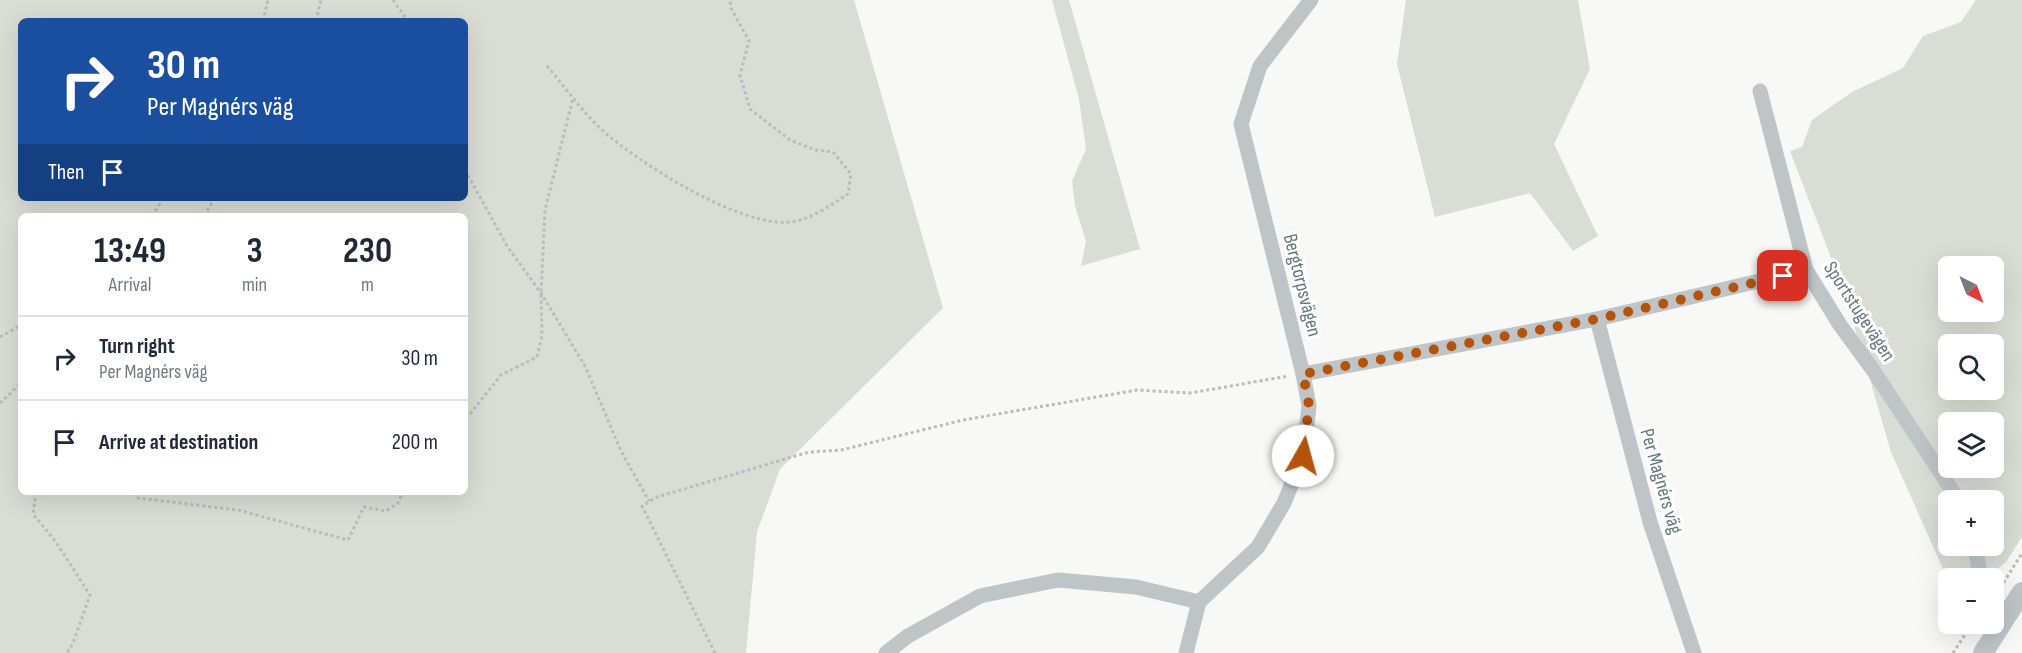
<!DOCTYPE html>
<meta charset="utf-8">
<style>
:root{--surface:#fff;--page:#f2f2f3;--text:#1f2937;--muted:#747a83;--line:#e0e1e3}
body{margin:0;font-family:"Sofia Sans Condensed",sans-serif;background:var(--page);color:var(--text);height:100vh;display:flex;flex-direction:column;font-size:22px;white-space:nowrap}
*{box-sizing:border-box;margin:0}
p{font-size:20px;color:var(--muted)}
.icon{flex:none;width:33px;height:33px;fill:none;stroke:currentColor;stroke-width:2;stroke-linecap:round;stroke-linejoin:round}
.map{position:relative;flex:1;overflow:hidden}
.sheet{position:absolute;left:18px;top:213px;width:450px;height:282px;display:flex;flex-direction:column;background:var(--surface);border-radius:9px;box-shadow:0 6px 24px #0002}
.sheet>*{flex:none}
.top-card{position:absolute;left:18px;top:18px;width:450px;height:183px;border-radius:9px;box-shadow:0 6px 24px #0002;background:#1a4fa0;color:#fff;overflow:hidden}
.needle{width:39px;rotate:138deg}
.buttons{position:absolute;left:1938px;top:256px;display:grid;gap:12px}
.buttons a{display:grid;place-items:center;width:66px;height:66px;border-radius:9px;background:var(--surface);box-shadow:0 6px 24px #0002;font-size:30px}
.pin{position:absolute;display:grid;place-items:center;width:51px;height:51px;color:#fff;margin:-26px;border-radius:12px;box-shadow:0 3px 9px #0006}
.me{position:absolute;width:66px;margin:-33px;rotate:7deg;stroke-linejoin:round;filter:drop-shadow(0 0 4px #0008)}
.turn{display:flex;align-items:center;gap:21px;height:126px;padding:0 30px;font-size:27px}
.turn .icon{width:78px;height:78px;stroke-width:2.5}
.turn b{display:block;font-size:42px;line-height:51px}
.then{display:flex;align-items:center;height:57px;padding:0 30px;background:#0003;gap:12px;font-size:22px}
.eta{display:flex;justify-content:space-evenly;align-items:center;height:102px;text-align:center}
.eta b{font-size:36px;font-weight:700;line-height:42px}
ul{padding:0;list-style:none}
li{display:flex;align-items:center;gap:18px;height:84px;padding:0 30px;border-top:2px solid var(--line)}
li div{flex:1}
li b{display:block;font-size:22px}
li em{font-style:normal}
.map>svg:first-child{display:block}
.green{fill:#d9ddd5;fill-rule:evenodd}
.lines{fill:none;stroke-linecap:round;stroke-linejoin:round}
.path{stroke:#b8bcbe;stroke-width:3;stroke-dasharray:3 3;stroke-linecap:butt}
.minor{stroke:#bfc5c7;stroke-width:15}
.tertiary{stroke:#bfc5c7;stroke-width:20}
.route{stroke:#b45309;stroke-width:10;stroke-dasharray:0 18}
.labels{text-anchor:middle;stroke-width:6;stroke-linejoin:round;paint-order:stroke}
.street-label{font-size:20px;fill:#65777f;stroke:#fff}
</style>
<div class="map">
<svg width="2022" height="653" viewBox="0 0 2022 653">
<rect width="100%" height="100%" fill="#f8f8f6"/>
<g class="green">
<path d="M 0,0 L 854,0 L 943,308 L 780,469 L 757,532 L 746,653 L 0,653 ZM 21,21 L 465,21 L 465,198 L 21,198 ZM 21,216 L 465,216 L 465,492 L 21,492 Z"/>
<path d="M 1052,0 L 1069,0 L 1140,249 L 1081,266 L 1086,241 L 1075,206 L 1072,181 L 1086,149 L 1079,99 Z"/>
<path d="M 1406,0 L 1578,0 L 1590,69 L 1554,144 L 1598,236 L 1573,251 L 1530,193 L 1435,217 L 1397,64 Z"/>
<path d="M 1976,0 L 2022,0 L 2022,537 L 2006,562 L 1985,579 L 1948,580 L 1891,452 L 1845,294 L 1790,151 L 1802,147 L 1812,120 L 1852,92 L 1903,68 L 1923,36 L 1961,22 ZM 1948,267 L 1994,267 L 1994,312 L 1948,312 ZM 1948,345 L 1994,345 L 1994,390 L 1948,390 ZM 1948,423 L 1994,423 L 1994,468 L 1948,468 ZM 1948,501 L 1994,501 L 1994,546 L 1948,546 Z"/>
</g>
<g class="lines">
<g class="path">
<path d="M 393,0 L 408,21"/>
<path d="M 263,21 L 268,0"/>
<path d="M 316,21 L 321,0"/>
<path d="M 547,66 C 565,87 581,110 601,129 C 638,163 741,228 791,222 C 812,219 831,205 848,194 L 851,174 L 833,152 L 815,150 L 790,140 L 750,109 L 740,75 L 749,41 L 731,8 L 730,0"/>
<path d="M 465,170 L 507,246 L 541,293 L 585,366 L 621,451 L 649,501"/>
<path d="M 152,216 L 164,198"/>
<path d="M 204,216 L 215,198"/>
<path d="M 0,337 L 21,325"/>
<path d="M 0,403 L 21,383"/>
<path d="M 465,417 L 470,414 L 501,375 L 537,357 L 542,336 L 541,293 L 545,210 L 573,98"/>
<path d="M 36,492 L 33,514 L 56,542 L 90,595 L 73,643 L 67,653"/>
<path d="M 134,492 L 138,498 L 238,510 L 348,540 L 364,507 L 386,511 L 398,503 L 403,492"/>
<path d="M 1994,598 L 2022,553"/>
<path d="M 715,653 L 642,506 L 657,497 L 809,452 L 841,450 L 963,420 L 1137,390 L 1190,393 L 1289,376"/>
<path d="M 1953,653 L 1972,624"/>
</g>
<g class="minor">
<path d="M 1760,91 L 1806,270 L 1840,325 L 1873,370 L 1959,501"/>
<path d="M 1597,319 L 1650,522 L 1694,653"/>
<path d="M 1303,374 L 1597,319 L 1806,270"/>
<path d="M 1975,546 L 1981,579"/>
<path d="M 1199,602 L 1258,547 L 1284,503 L 1303,456 L 1309,406 L 1303,374 L 1241,124 L 1260,66 L 1311,0"/>
<path d="M 886,653 L 908,636 L 980,596 L 1058,580 L 1136,587 L 1199,602"/>
<path d="M 1186,653 L 1199,602"/>
</g>
<path class="tertiary" d="M 1983,653 L 2022,592"/>
</g>
<g class="lines">
<path class="route" d="M 1303,456 L 1309,405 L 1303,374 L 1597,319 L 1783,276"/>
</g>
<g class="labels">
<g class="street-label">
<text transform="translate(1303 285) rotate(76)" y="7">Bergtorpsvägen</text>
<text transform="translate(1860 311) rotate(57)" y="7">Sportstugevägen</text>
<text transform="translate(1662 481) rotate(74)" y="7">Per Magnérs väg</text>
</g>
</g>
</svg>
<div class="buttons">
<a><svg class="needle" viewBox="-14 -14 28 28"><path d="M0-13l5 13h-10z" fill="#e53935"/><path d="M0 13l5-13h-10z" fill="#747a83"/></svg></a>
<a><svg class="icon" aria-label="search" viewBox="0 0 24 24"><circle cx="10" cy="10" r="6"/><path d="M15 15l6 6"/></svg></a>
<a><svg class="icon" aria-label="layers" viewBox="0 0 24 24"><path d="M12 4l9 5-9 5-9-5zM3 14l9 5 9-5"/></svg></a>
<a>+</a>
<a>−</a>
</div>
<div class="pin" style="left:1783px;top:276px;background:#d93025"><svg class="icon" aria-label="arrive" viewBox="0 0 24 24"><path d="M6 21V4h12l-3 4 3 4H6"/></svg></div>
<svg class="me" style="left:1303px;top:456px" viewBox="-20 -20 40 40"><circle r="19" fill="#fff"/><path d="M0-13L10 11 0 6-10 11z" fill="#b45309"/></svg>
<div class="top-card">
<div class="turn"><svg class="icon" aria-label="right" viewBox="0 0 24 24"><path d="M7 20v-9h11M14 6l5 5-5 5"/></svg><div><b>30 m</b>Per Magnérs väg</div></div>
<div class="then">Then<svg class="icon" aria-label="arrive" viewBox="0 0 24 24"><path d="M6 21V4h12l-3 4 3 4H6"/></svg></div>
</div>
<section class="sheet">
<div class="eta">
<div><b>13:49</b><p>Arrival</p></div>
<div><b>3</b><p>min</p></div>
<div><b>230</b><p>m</p></div>
</div>
<ul>
<li><svg class="icon" aria-label="right" viewBox="0 0 24 24"><path d="M7 20v-9h11M14 6l5 5-5 5"/></svg><div><b>Turn right</b><p>Per Magnérs väg</p></div><em>30 m</em></li>
<li><svg class="icon" aria-label="arrive" viewBox="0 0 24 24"><path d="M6 21V4h12l-3 4 3 4H6"/></svg><div><b>Arrive at destination</b></div><em>200 m</em></li>
</ul>
</section>
</div>
